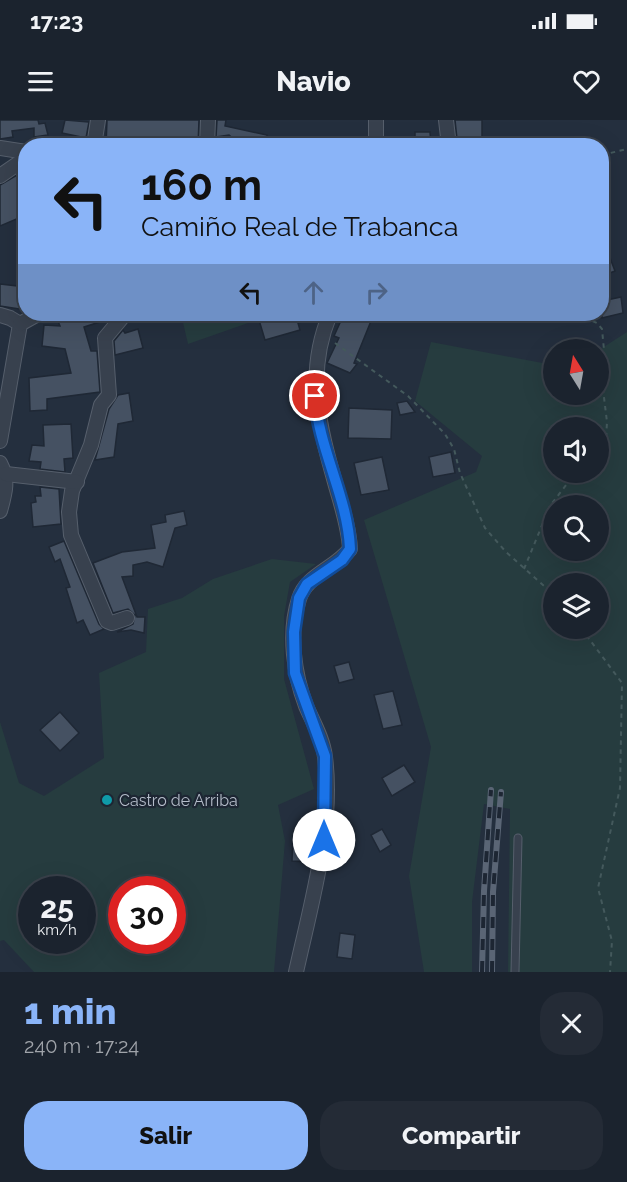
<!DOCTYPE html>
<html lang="es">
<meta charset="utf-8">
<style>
:root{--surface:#1b232e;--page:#242b36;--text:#f1f3f6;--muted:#a0a4aa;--line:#39404a;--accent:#8ab4f8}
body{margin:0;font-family:Raleway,sans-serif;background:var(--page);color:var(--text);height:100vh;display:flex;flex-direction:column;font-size:22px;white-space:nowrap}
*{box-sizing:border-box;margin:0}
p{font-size:20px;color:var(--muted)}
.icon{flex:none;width:33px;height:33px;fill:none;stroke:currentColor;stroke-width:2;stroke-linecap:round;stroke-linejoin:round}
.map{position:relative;height:852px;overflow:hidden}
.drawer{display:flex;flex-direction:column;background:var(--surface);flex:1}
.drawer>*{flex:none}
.hud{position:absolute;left:18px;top:18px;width:591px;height:183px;border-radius:24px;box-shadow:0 6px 24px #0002,0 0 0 2px var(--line);background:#8ab4f8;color:#111;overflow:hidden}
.needle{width:39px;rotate:349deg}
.controls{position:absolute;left:543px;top:219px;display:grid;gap:12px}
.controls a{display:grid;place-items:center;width:66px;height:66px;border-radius:50%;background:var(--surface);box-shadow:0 6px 24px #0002,0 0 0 2px var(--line);font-size:30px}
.speed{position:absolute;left:18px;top:756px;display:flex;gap:12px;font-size:30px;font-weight:700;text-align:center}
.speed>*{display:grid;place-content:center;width:78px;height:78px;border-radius:50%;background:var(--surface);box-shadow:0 6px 24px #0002,0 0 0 2px var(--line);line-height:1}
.speed small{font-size:15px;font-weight:400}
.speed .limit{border:9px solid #d22;background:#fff;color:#111}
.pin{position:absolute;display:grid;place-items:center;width:51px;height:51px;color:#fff;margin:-26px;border:3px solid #fff;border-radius:50%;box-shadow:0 2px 6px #0007}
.me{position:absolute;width:66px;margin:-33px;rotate:0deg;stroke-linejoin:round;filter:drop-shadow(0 0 4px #0008)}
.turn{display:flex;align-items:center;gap:21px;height:126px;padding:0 24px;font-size:27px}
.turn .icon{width:78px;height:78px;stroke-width:2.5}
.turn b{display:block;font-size:42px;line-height:51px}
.lanes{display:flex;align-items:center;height:57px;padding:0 24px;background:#0003;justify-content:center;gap:30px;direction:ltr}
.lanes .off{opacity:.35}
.round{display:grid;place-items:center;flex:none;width:63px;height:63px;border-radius:24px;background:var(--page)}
.headline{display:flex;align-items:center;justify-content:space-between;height:102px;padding:0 24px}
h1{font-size:36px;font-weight:800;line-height:45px;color:var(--accent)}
.action{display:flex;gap:12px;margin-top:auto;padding:12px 24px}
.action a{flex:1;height:69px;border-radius:24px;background:var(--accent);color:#111;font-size:24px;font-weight:800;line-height:69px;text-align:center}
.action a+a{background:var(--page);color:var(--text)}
.status{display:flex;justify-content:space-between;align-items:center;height:42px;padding:0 30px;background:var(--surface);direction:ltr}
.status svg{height:16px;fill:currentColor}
header{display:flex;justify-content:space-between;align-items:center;height:78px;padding:0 24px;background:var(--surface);font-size:27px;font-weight:800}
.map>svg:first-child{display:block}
.green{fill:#263c3f;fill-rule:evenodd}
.building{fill:#455162;stroke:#1f2835;stroke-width:1.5}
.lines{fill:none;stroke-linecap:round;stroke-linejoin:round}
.service-casing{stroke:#565f6c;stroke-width:9}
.minor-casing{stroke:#565f6c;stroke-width:16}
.path{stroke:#44595c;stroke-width:2;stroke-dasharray:4.5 4.5;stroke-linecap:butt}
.service{stroke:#38414e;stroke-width:7}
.minor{stroke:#38414e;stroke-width:14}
.rail-casing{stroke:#5a6575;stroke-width:6}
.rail{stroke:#1d2633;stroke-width:4;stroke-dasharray:11;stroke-linecap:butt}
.route-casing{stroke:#114b97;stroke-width:15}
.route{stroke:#1a73e8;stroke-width:10}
.culture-dot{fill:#0f9aa8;stroke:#1d2633;stroke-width:2}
.labels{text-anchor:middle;stroke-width:4.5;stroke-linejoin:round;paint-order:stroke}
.poi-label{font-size:16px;fill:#b4bcc9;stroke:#1d2633;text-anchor:start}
</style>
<div class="status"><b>17:23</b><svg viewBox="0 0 49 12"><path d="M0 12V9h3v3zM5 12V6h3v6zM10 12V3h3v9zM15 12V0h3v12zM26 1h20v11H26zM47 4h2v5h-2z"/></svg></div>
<header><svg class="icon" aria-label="menu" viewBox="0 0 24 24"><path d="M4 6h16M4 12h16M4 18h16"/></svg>Navio<svg class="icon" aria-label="heart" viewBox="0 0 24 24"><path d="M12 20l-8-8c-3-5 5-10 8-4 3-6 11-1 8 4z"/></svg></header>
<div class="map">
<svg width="627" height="852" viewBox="0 0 627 852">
<rect width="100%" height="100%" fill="#242f3e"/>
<g class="green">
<path d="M 181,194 L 274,194 L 188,224 Z"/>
<path d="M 627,212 L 627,852 L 508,852 L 510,689 L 484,684 L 472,782 L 472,852 L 424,852 L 409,756 L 431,627 L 364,400 L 476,352 L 482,336 L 415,281 L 431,222 L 553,245 L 554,274 L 598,274 L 599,230 ZM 554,308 L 598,308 L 598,352 L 554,352 ZM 554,386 L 598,386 L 598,430 L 554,430 ZM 554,464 L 598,464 L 598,508 L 554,508 Z"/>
<path d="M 272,439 L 316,444 L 290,462 L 284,496 L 284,559 L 314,669 L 278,685 L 285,721 L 274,852 L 34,852 L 4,820 L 0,821 L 0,602 L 19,663 L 44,676 L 104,638 L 99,553 L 146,532 L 148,489 L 182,478 L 213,459 ZM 32,770 L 82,770 L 82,820 L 32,820 ZM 122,770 L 172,770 L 172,820 L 122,820 Z"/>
</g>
<g class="building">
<path d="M 0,0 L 38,0 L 39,4 L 45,3 L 48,15 L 34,17 L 34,8 L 12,11 L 13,17 L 0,19 Z"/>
<path d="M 65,0 L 89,2 L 86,18 L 62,13 Z"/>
<path d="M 107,0 L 199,0 L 198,26 L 106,26 Z"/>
<path d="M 217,0 L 226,0 L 225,6 L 267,15 L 267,26 L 242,26 L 229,15 L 216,17 Z"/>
<path d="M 455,0 L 482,0 L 482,19 L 457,19 Z"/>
<path d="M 415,12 L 430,12 L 431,26 L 415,26 Z"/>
<path d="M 17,55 L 22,63 L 26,95 L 0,106 L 0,65 Z"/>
<path d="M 602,117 L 615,151 L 602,156 Z"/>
<path d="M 0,164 L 26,167 L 26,190 L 0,186 Z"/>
<path d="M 621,177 L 623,193 L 602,198 L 602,181 Z"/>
<path d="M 55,194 L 114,194 L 107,202 L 106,200 L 84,207 L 91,231 L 97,231 L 100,272 L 47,279 L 47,290 L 30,291 L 29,258 L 71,253 L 65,229 L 42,226 L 44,205 L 60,206 Z"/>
<path d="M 282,194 L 319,194 L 319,197 L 298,203 L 300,210 L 265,220 L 259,200 Z"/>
<path d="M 344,194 L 353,194 L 371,201 L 354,243 L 357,244 L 350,253 L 327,243 L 339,218 L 334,216 Z"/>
<path d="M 138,209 L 143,228 L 115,235 L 114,221 L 123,210 L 125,213 Z"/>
<path d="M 129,273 L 133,301 L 118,304 L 114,337 L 95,340 L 109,289 L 118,275 Z"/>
<path d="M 407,281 L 415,292 L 400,295 L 397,283 Z"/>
<path d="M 349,288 L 392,290 L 391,319 L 348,318 Z"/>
<path d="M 71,304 L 73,338 L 64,339 L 65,352 L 40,349 L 41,342 L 29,341 L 32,325 L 44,326 L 43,305 Z"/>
<path d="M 451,332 L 455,353 L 433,357 L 429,337 Z"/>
<path d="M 382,337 L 389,370 L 361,375 L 354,343 Z"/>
<path d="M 40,367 L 59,369 L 61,404 L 33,407 L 31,383 L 36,382 L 35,376 L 41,376 Z"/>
<path d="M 184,391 L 187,405 L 175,408 L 163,447 L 147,442 L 133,445 L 133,456 L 122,457 L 137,497 L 145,497 L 144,513 L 131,510 L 117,512 L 133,504 L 135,495 L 128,489 L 113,493 L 93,443 L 122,432 L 155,428 L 151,405 L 166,402 L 165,395 Z"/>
<path d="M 64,421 L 99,504 L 104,509 L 90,515 L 83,500 L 77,503 L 66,468 L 70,467 L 60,439 L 55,442 L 49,427 Z"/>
<path d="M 349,542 L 354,559 L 339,563 L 334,546 Z"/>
<path d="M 393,571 L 402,605 L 383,609 L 374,575 Z"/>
<path d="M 60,592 L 79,613 L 60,631 L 40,610 Z"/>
<path d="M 404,645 L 415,662 L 392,676 L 382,658 Z"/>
<path d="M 382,709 L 391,725 L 380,732 L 371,715 Z"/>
<path d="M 293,716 L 312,717 L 311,742 L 292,741 Z"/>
<path d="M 340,813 L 355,815 L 352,839 L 337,837 Z"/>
</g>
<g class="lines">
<defs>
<g id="service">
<path d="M 211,26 L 229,21 L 236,26"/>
<path d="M 515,852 L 518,718"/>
</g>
<g id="minor">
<path d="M 376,0 L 376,26"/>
<path d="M 446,0 L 449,26"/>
<path d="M 94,26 L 98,0"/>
<path d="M 207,26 L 208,0"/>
<path d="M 0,28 L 26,32"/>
<path d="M 0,56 L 26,38"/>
<path d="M 125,194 L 105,218 L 109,275 L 101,285 L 91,325 L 72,371 L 69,392 L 71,415 L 107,501 L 112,503 L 127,498"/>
<path d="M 0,195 L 10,198 L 20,204 L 0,321"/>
<path d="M 20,204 L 38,194"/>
<path d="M 0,343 C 9,360 5,373 0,391"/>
<path d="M 6,354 L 77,362"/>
<path d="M 296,852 C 311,784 334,706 325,637 C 323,619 313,602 306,586 C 294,554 288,513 299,479 C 306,455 336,448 350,429 C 349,408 342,387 336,366 C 319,306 305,254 330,194"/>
</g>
</defs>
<use href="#service" class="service-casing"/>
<use href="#minor" class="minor-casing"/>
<g class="path">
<path d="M 602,35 L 627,29"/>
<path d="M 576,194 L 597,203 L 602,209 L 604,230 L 602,261 L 607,302 L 606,319 L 598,328"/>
<path d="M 335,223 L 408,276 L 445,314 L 454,329 L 460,353 L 485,408 L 506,432 L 554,475"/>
<path d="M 524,449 L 550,386 L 576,352"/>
<path d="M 581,508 L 622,563 L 620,668 L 598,768 L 612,821 L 610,852"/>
</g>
<use href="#service" class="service"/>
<use href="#minor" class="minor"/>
<defs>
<g id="rail">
<path d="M 482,852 L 484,771 L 491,670"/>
<path d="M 492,852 L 493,772 L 501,672"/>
</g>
</defs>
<use href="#rail" class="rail-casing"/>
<use href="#rail" class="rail"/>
</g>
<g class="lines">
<defs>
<path id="route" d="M 315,276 C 318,328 348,377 350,429 L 342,440 L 307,464 L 299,478 L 294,512 L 295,553 L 325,636 L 324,720"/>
</defs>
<use href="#route" class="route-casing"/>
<use href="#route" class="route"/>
</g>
<circle class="culture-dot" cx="107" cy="680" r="6"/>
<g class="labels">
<g class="poi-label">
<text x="119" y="686">Castro de Arriba</text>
</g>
</g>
</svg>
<div class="controls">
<a><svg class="needle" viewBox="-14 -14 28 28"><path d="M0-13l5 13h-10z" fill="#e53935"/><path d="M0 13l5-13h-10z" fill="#a0a4aa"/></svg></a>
<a><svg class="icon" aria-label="sound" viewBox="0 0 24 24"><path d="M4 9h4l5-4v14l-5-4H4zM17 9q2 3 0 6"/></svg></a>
<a><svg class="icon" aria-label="search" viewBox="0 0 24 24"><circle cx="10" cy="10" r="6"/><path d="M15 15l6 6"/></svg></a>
<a><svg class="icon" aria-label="layers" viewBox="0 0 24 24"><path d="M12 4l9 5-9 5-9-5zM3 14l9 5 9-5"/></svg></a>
</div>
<div class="speed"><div>25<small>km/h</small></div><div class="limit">30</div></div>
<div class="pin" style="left:315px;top:276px;background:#d93025"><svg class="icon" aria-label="arrive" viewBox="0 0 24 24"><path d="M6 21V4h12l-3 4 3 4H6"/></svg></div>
<svg class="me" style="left:324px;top:720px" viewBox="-20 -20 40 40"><circle r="19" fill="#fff"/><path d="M0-13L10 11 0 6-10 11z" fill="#1a73e8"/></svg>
<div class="hud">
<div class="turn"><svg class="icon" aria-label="left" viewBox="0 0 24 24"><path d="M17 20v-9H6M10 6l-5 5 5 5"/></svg><div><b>160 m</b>Camiño Real de Trabanca</div></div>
<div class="lanes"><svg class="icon" aria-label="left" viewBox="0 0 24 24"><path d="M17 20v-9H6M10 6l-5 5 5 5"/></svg><svg class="icon off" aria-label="ahead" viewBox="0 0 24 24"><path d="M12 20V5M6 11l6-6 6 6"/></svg><svg class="icon off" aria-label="right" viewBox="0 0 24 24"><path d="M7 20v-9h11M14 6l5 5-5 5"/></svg></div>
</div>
</div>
<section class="drawer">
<div class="headline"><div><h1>1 min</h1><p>240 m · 17:24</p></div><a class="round"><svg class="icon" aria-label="close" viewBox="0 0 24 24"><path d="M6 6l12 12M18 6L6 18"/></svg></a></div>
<div class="action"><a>Salir</a><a>Compartir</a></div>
</section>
